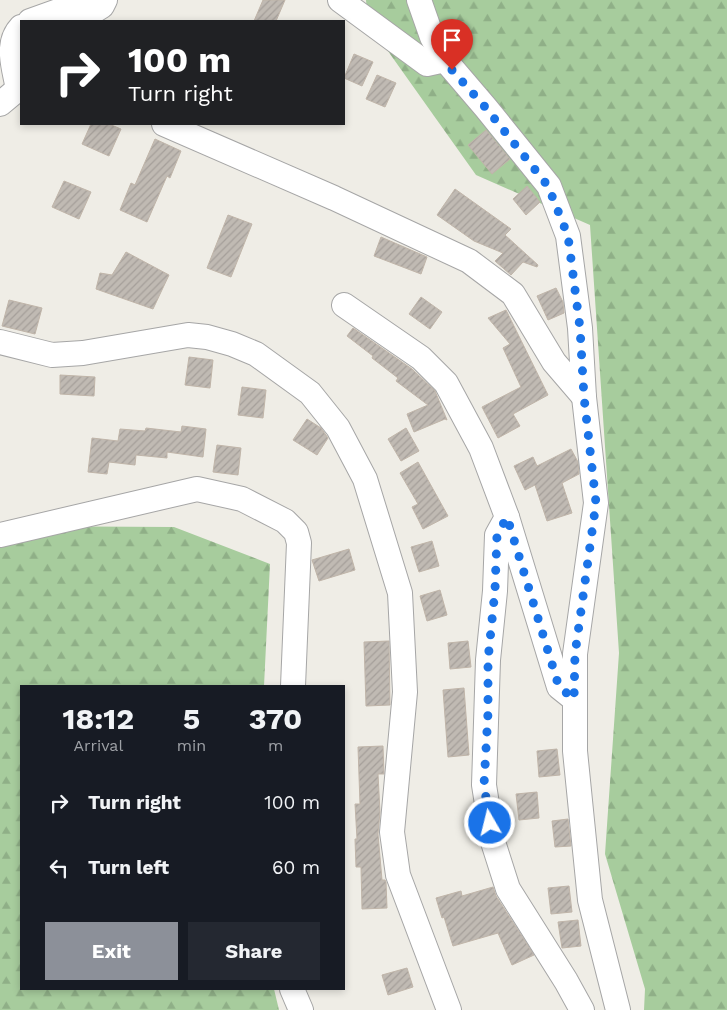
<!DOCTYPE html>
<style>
:root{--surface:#171b24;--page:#242831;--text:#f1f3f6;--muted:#9ea1a6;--accent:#8c9099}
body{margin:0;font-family:"Work Sans",sans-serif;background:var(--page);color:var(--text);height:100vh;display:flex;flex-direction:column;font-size:19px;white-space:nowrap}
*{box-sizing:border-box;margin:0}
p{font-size:16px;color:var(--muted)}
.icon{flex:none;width:28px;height:28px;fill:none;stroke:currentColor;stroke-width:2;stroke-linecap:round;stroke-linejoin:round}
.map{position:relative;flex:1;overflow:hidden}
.details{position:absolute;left:20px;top:685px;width:325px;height:305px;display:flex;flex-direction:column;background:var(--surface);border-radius:0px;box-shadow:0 2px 8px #0003}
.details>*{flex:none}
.banner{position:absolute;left:20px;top:20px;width:325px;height:105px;border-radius:0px;box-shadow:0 2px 8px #0003;background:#202124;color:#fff;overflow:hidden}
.pin{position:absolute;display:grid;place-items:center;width:42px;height:42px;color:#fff;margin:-51px -21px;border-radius:50% 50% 50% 0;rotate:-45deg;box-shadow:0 0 5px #0007}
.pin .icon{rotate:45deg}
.me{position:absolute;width:55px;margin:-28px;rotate:352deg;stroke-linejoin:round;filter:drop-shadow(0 0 4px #0008)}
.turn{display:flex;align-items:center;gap:18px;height:105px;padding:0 25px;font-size:22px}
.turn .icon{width:65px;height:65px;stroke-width:2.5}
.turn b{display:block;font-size:35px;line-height:42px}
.eta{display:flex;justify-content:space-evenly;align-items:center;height:85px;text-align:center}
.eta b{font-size:30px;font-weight:700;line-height:35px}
.cta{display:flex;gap:10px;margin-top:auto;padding:10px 25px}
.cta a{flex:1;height:58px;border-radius:0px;background:var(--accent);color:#fff;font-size:20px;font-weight:700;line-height:58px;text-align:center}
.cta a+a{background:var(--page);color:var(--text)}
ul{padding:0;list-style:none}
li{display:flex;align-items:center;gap:15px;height:65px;padding:0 25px}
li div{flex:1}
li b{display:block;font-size:19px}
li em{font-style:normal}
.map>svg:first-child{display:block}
.forest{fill:url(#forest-firs)}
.building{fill:url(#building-hatch);stroke:#c0b5a9}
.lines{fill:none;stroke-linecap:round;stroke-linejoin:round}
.minor-casing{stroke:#a6a6a6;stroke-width:26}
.minor{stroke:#fff;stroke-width:24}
.route{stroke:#1a73e8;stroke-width:9;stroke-dasharray:0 16.2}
</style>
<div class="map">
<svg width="727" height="1010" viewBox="0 0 727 1010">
<defs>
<pattern id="forest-firs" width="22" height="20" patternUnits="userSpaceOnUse" patternTransform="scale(1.25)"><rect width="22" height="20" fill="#a7cc9d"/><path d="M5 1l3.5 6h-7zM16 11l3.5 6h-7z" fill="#8faf87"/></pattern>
<pattern id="building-hatch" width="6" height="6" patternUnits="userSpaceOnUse" patternTransform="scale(1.25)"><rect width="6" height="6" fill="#c0bab3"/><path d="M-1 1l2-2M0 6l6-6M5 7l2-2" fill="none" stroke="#a59f9a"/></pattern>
</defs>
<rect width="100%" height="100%" fill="#efede6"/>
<g class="forest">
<path d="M 366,0 L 727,0 L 727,1010 L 644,1010 L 645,989 L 605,854 L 619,653 L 590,225 L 476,175 L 368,23 Z"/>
<path d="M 0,526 L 174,527 L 270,564 L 264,686 L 21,686 L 21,989 L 274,989 L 279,1010 L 0,1010 Z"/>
</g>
<g class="building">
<path d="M 263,0 L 285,0 L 276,21 L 254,21 Z"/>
<path d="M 354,54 L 373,62 L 362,86 L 344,78 Z"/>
<path d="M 377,75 L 396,83 L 385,107 L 366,99 Z"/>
<path d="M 91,124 L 109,124 L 121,129 L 109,156 L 82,144 Z"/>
<path d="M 486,130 L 510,159 L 492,174 L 468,145 Z"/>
<path d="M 155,139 L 181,151 L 170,178 L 167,176 L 147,222 L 120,210 L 131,183 L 135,185 Z"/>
<path d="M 64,181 L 91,192 L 79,219 L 52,207 Z"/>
<path d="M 527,186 L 540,202 L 526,215 L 513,199 Z"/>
<path d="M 455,189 L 511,229 L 505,235 L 538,265 L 537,267 L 523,262 L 511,275 L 495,261 L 503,253 L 474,241 L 437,215 Z"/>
<path d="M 228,215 L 252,224 L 231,277 L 207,268 Z"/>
<path d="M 381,237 L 427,257 L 421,274 L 374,256 Z"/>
<path d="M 126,252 L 169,275 L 153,309 L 96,289 L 100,273 L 112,275 Z"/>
<path d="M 556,288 L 563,302 L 564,313 L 548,320 L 537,296 Z"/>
<path d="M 421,297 L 442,312 L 430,329 L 409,314 Z"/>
<path d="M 9,300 L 42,308 L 35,334 L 2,326 Z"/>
<path d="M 506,310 L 548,395 L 513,414 L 520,426 L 498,438 L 482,407 L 521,387 L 503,348 L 510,344 L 488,318 Z"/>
<path d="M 353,328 L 412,369 L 435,391 L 447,420 L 445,419 L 414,432 L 407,414 L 428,405 L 396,381 L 398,378 L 372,358 L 373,356 L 347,336 Z"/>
<path d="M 189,357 L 213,360 L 210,388 L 185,385 Z"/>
<path d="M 60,375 L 95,377 L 94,396 L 60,394 Z"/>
<path d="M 242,387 L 266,390 L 263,418 L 238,415 Z"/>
<path d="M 307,419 L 321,428 L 328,438 L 317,455 L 293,440 Z"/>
<path d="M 182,426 L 206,429 L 203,457 L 167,452 L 167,458 L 136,455 L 135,465 L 109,462 L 107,474 L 88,472 L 92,438 L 118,441 L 120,429 L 145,431 L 146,428 L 181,432 Z"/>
<path d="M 406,428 L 419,451 L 401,461 L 388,439 Z"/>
<path d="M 217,445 L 241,448 L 238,475 L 213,472 Z"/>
<path d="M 571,449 L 578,462 L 579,474 L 562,483 L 572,513 L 547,521 L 535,485 L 525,490 L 514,466 L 533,457 L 537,466 Z"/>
<path d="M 418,462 L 448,516 L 423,529 L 412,507 L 418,504 L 400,473 Z"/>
<path d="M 432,541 L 439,566 L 419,572 L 411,547 Z"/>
<path d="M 349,549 L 355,570 L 319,581 L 312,560 Z"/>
<path d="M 440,590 L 447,615 L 427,621 L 420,596 Z"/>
<path d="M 389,641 L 390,705 L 366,706 L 364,642 Z"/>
<path d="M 468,641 L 471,667 L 450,669 L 448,643 Z"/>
<path d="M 464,688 L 469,755 L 448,757 L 443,690 Z"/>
<path d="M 383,746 L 384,774 L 378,774 L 380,812 L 378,834 L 382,880 L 385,880 L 386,882 L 387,908 L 362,909 L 361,867 L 356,867 L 355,839 L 357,839 L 355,804 L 360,804 L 358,747 Z"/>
<path d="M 557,749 L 560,775 L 539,777 L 537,751 Z"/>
<path d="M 537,792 L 539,818 L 519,820 L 516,794 Z"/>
<path d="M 568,819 L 571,846 L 555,847 L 552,821 Z"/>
<path d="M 569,886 L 572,912 L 551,914 L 548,888 Z"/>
<path d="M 493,887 L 496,896 L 534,955 L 512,965 L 498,933 L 453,946 L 444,917 L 442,918 L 436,898 L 461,891 L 462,896 Z"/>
<path d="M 578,920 L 581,946 L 562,948 L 558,922 Z"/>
<path d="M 407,968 L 413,987 L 388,995 L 382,975 Z"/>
</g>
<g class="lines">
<defs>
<g id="minor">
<path d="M 340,0 L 427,64 L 445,60"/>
<path d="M 419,0 L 432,37 L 445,60 L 486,108 L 549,186 L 568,236 L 580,328 L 584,397 L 596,503 L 575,654 L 575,751 L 590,900 L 618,1010"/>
<path d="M 30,21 L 58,11 L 94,11 L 102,6 L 105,0"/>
<path d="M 18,89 C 14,67 5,44 21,27"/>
<path d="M 0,104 L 18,89 L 21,88"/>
<path d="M 164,124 L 334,198 L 469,261 L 513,294 L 554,362 L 584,397"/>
<path d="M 344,305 L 421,358 L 446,383 L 481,448 L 507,517 L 497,535 L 495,591 L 488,660 L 484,785 L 493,842 L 508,889 L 566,981 L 582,1010"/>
<path d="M 0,342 L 52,355 L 83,353 L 188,335 L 207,337 L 232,344 L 256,354 L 310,393 L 338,428 L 365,479 L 400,593 L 405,692 L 392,832 L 398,875 L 449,1010"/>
<path d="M 507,517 L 559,687 L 574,699"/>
<path d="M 0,535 L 197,489 L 242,499 L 285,521 L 296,532 L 299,543 L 293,686"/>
<path d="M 292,989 L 301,1010"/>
</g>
</defs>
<use href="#minor" class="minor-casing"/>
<use href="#minor" class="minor"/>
</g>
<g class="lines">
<path class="route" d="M 452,70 L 486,108 L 548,186 L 568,236 L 580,328 L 584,397 L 596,503 L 575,654 L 574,699 L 559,687 L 507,517 L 497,535 L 495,590 L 488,660 L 488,713 L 484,785 L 490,823"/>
</g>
</svg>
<div class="pin" style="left:452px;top:70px;background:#d93025"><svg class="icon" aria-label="arrive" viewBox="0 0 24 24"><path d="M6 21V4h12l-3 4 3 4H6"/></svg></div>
<svg class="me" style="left:490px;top:823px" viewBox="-20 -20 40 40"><circle r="17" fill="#1a73e8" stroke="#fff" stroke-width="3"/><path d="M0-11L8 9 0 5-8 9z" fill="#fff"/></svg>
<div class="banner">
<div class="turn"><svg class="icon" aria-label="right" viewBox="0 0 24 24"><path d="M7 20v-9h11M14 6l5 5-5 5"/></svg><div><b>100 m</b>Turn right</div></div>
</div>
<section class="details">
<div class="eta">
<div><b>18:12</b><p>Arrival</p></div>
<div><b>5</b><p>min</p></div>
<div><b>370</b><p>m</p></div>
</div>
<ul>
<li><svg class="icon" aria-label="right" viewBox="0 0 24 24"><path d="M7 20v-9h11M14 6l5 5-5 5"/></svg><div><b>Turn right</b></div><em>100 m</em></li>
<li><svg class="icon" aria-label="left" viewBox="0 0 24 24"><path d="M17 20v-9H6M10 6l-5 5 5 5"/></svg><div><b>Turn left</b></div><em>60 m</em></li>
</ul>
<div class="cta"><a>Exit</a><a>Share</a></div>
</section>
</div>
